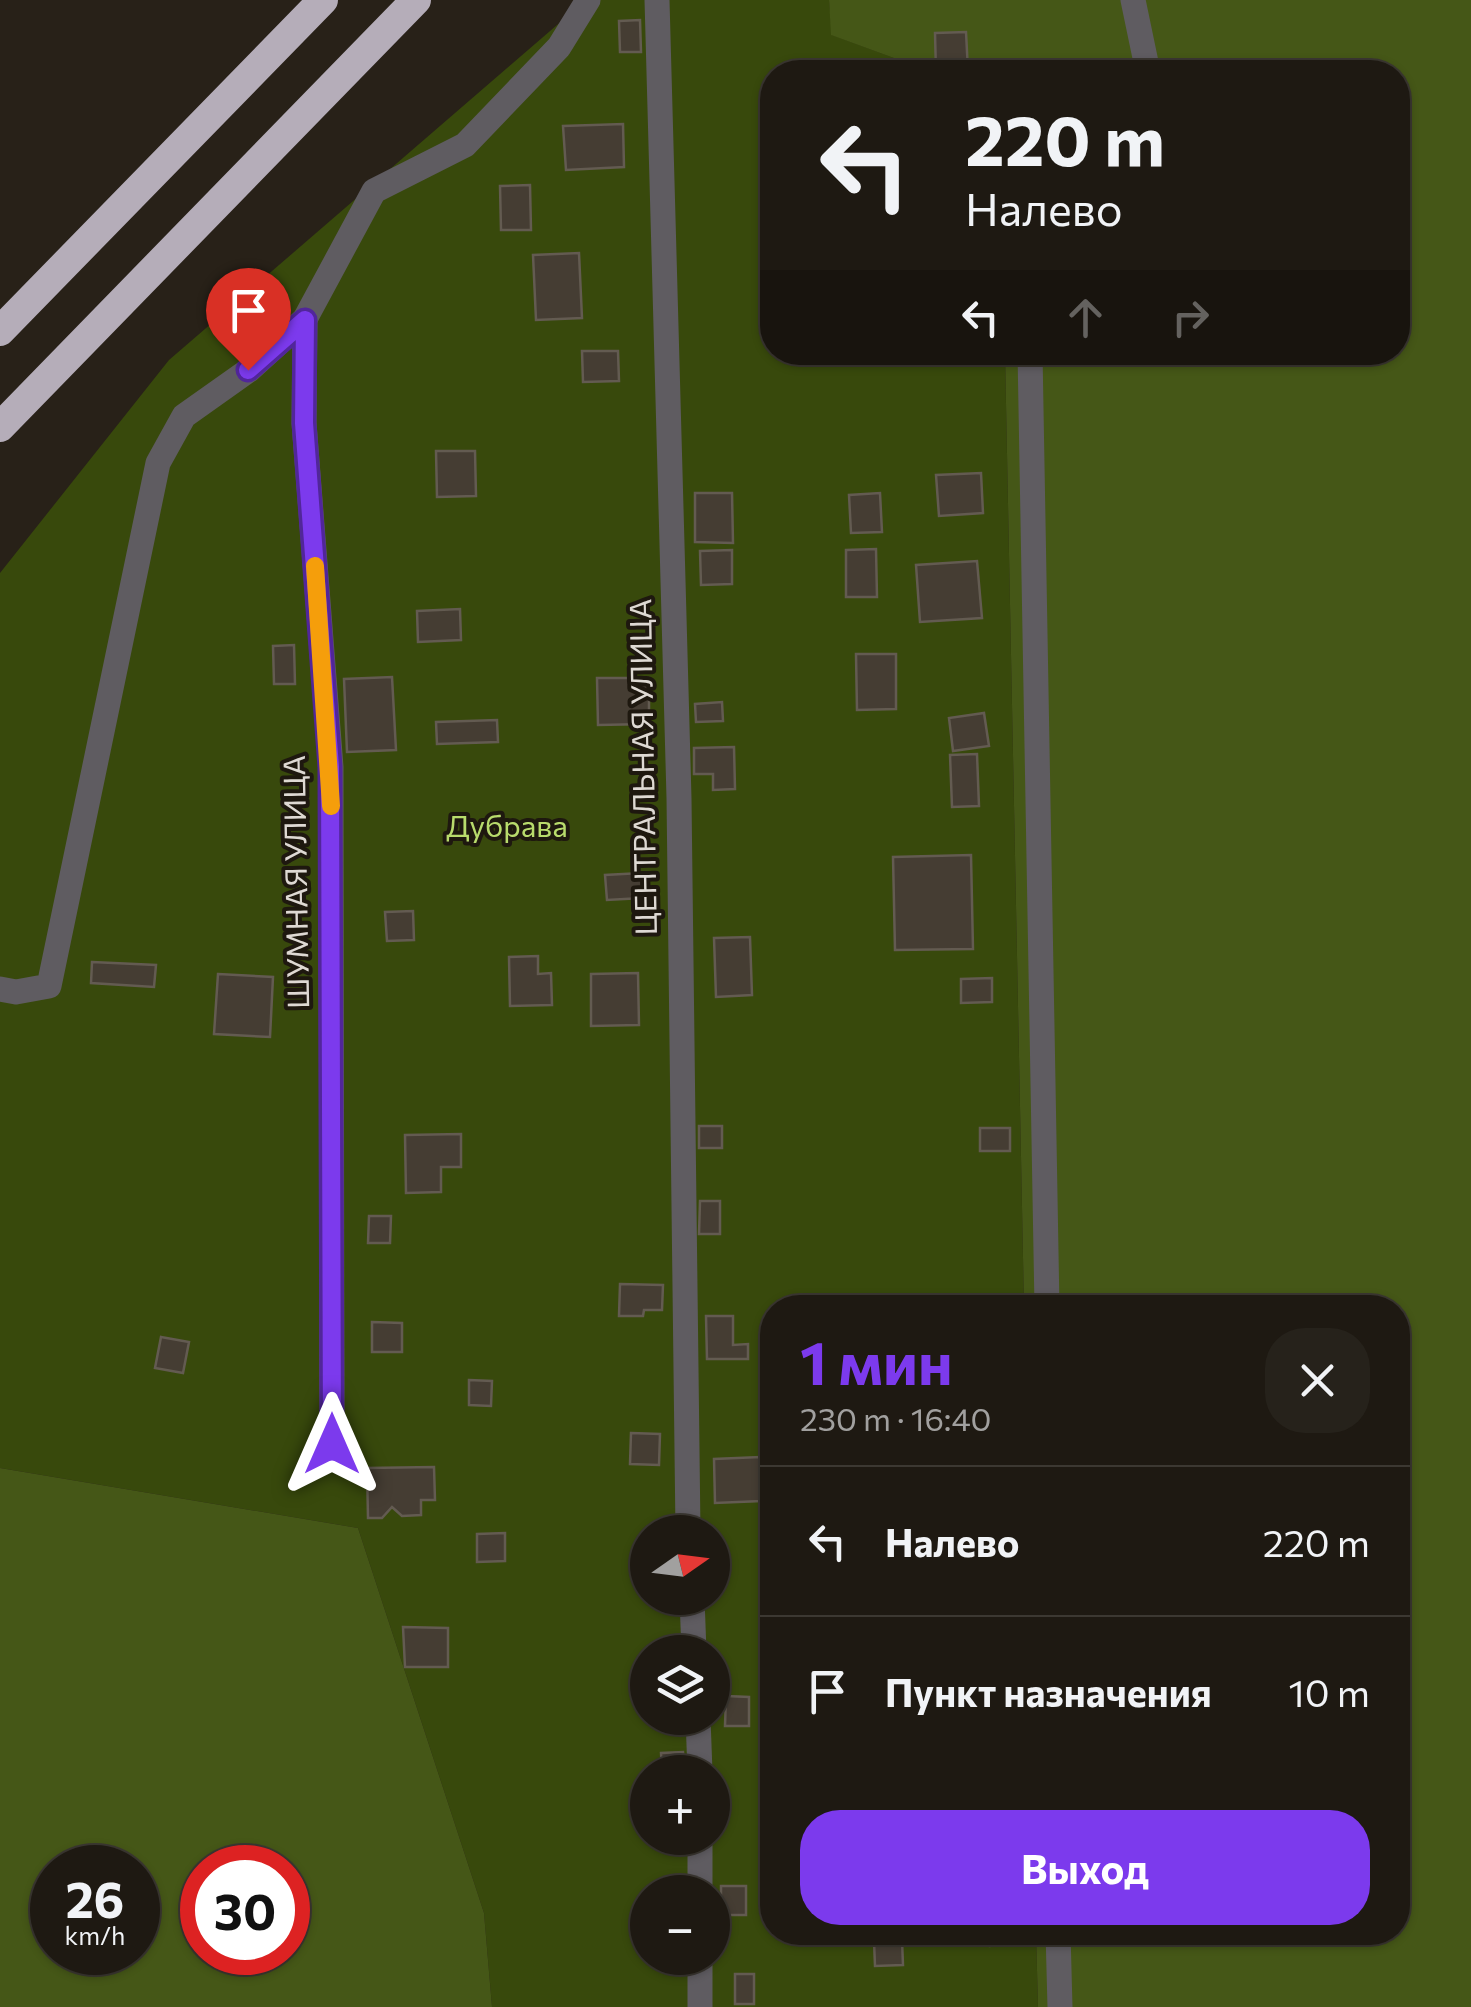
<!DOCTYPE html>
<html lang="ru">
<meta charset="utf-8">
<style>
:root{--surface:#1e1912;--page:#26221b;--text:#f1f3f6;--muted:#a1a09f;--line:#3c3832;--accent:#7c3aed}
body{margin:0;font-family:Commissioner,sans-serif;background:var(--page);color:var(--text);height:100vh;display:flex;flex-direction:column;font-size:38px;white-space:nowrap}
*{box-sizing:border-box;margin:0}
p{font-size:32px;color:var(--muted)}
.icon{flex:none;width:55px;height:55px;fill:none;stroke:currentColor;stroke-width:2;stroke-linecap:round;stroke-linejoin:round}
.map{position:relative;flex:1;overflow:hidden}
.side{position:absolute;left:760px;top:1295px;width:650px;height:650px;display:flex;flex-direction:column;background:var(--surface);border-radius:40px;box-shadow:0 2px 8px #0004,0 0 0 2px var(--line)}
.side>*{flex:none}
.hud{position:absolute;left:760px;top:60px;width:650px;height:305px;border-radius:40px;box-shadow:0 2px 8px #0004,0 0 0 2px var(--line);background:#1e1912;color:var(--text);overflow:hidden}
.needle{width:65px;rotate:76deg}
.fabs{position:absolute;left:630px;top:1515px;display:grid;gap:20px}
.fabs a{display:grid;place-items:center;width:100px;height:100px;border-radius:50%;background:var(--surface);box-shadow:0 2px 8px #0004,0 0 0 2px var(--line);font-size:50px}
.speed{position:absolute;left:30px;top:1845px;display:flex;gap:20px;font-size:50px;font-weight:700;text-align:center}
.speed>*{display:grid;place-content:center;width:130px;height:130px;border-radius:50%;background:var(--surface);box-shadow:0 2px 8px #0004,0 0 0 2px var(--line);line-height:1}
.speed small{font-size:25px;font-weight:400}
.speed .limit{border:15px solid #d22;background:#fff;color:#111}
.pin{position:absolute;display:grid;place-items:center;width:85px;height:85px;color:#fff;margin:-102px -42px;border-radius:50% 50% 50% 0;rotate:-45deg;box-shadow:0 0 10px #0007}
.pin .icon{rotate:45deg}
.me{position:absolute;width:110px;margin:-55px;rotate:0deg;stroke-linejoin:round;filter:drop-shadow(0 0 8px #0008)}
.turn{display:flex;align-items:center;gap:35px;height:210px;padding:0 40px;font-size:45px}
.turn .icon{width:130px;height:130px;stroke-width:2.5}
.turn b{display:block;font-size:70px;line-height:85px}
.lanes{display:flex;align-items:center;height:95px;padding:0 40px;background:#0003;justify-content:center;gap:50px;direction:ltr}
.lanes .off{opacity:.35}
.round{display:grid;place-items:center;flex:none;width:105px;height:105px;border-radius:40px;background:var(--page)}
.headline{display:flex;align-items:center;justify-content:space-between;height:170px;padding:0 40px}
h1{font-size:60px;font-weight:700;line-height:75px;color:var(--accent)}
.action{display:flex;gap:20px;margin-top:auto;padding:20px 40px}
.action a{flex:1;height:115px;border-radius:40px;background:var(--accent);color:#fff;font-size:40px;font-weight:700;line-height:115px;text-align:center}
ul{padding:0;list-style:none}
li{display:flex;align-items:center;gap:30px;height:150px;padding:0 40px;border-top:2px solid var(--line)}
li div{flex:1}
li b{display:block;font-size:38px}
li em{font-style:normal}
.map>svg:first-child{display:block}
.green{fill:#38490c;fill-rule:evenodd}
.forest{fill:#455717;fill-rule:evenodd}
.building{fill:#453d33;stroke:#635b51;stroke-width:2.5}
.lines{fill:none;stroke-linecap:round;stroke-linejoin:round}
.minor{stroke:#5f5c61;stroke-width:25}
.highway{stroke:#b5adb9;stroke-width:30}
.route-casing{stroke:#51269a;stroke-width:25}
.route{stroke:#7c3aed;stroke-width:18}
.slow{stroke:#f59e0b;stroke-width:18}
.labels{text-anchor:middle;stroke-width:8;stroke-linejoin:round;paint-order:stroke}
.street-label{font-size:30px;fill:#ded9d3;stroke:#1e180f}
.park-label{font-size:30px;fill:#b8db6c;stroke:#1e180f}
</style>
<div class="map">
<svg width="1471" height="2007" viewBox="0 0 1471 2007">
<rect width="100%" height="100%" fill="#282118"/>
<path class="green" d="M 586,0 L 829,0 L 832,35 L 932,72 L 772,72 L 772,352 L 1005,353 L 1024,1307 L 772,1308 L 772,1932 L 1036,1933 L 1038,2007 L 492,2007 L 484,1913 L 358,1528 L 0,1468 L 0,573 L 169,360 ZM 648,1532 L 712,1532 L 712,1598 L 648,1598 ZM 648,1652 L 712,1652 L 712,1718 L 648,1718 ZM 648,1772 L 712,1772 L 712,1838 L 648,1838 ZM 648,1892 L 712,1892 L 712,1958 L 648,1958 Z"/>
<g class="forest">
<path d="M 829,0 L 1471,0 L 1471,2007 L 1038,2007 L 1036,1933 L 1398,1932 L 1398,1308 L 1024,1307 L 1005,353 L 1398,352 L 1398,72 L 932,72 L 831,35 Z"/>
<path d="M 0,1468 L 358,1528 L 484,1913 L 492,2007 L 0,2007 ZM 52,1868 L 138,1868 L 138,1952 L 52,1952 ZM 202,1868 L 288,1868 L 288,1952 L 202,1952 Z"/>
</g>
<g class="building">
<path d="M 640,20 L 641,52 L 620,52 L 619,21 Z"/>
<path d="M 966,32 L 968,71 L 936,72 L 935,33 Z"/>
<path d="M 623,124 L 624,167 L 566,170 L 563,126 Z"/>
<path d="M 530,185 L 531,230 L 501,230 L 500,186 Z"/>
<path d="M 579,253 L 582,318 L 536,320 L 533,255 Z"/>
<path d="M 582,351 L 618,351 L 619,381 L 583,382 Z"/>
<path d="M 436,451 L 475,451 L 476,496 L 437,497 Z"/>
<path d="M 981,473 L 983,513 L 939,516 L 936,475 Z"/>
<path d="M 695,493 L 732,493 L 733,543 L 695,542 Z"/>
<path d="M 880,493 L 882,532 L 851,533 L 849,495 Z"/>
<path d="M 876,549 L 877,597 L 846,597 L 846,550 Z"/>
<path d="M 732,550 L 732,584 L 701,585 L 700,551 Z"/>
<path d="M 977,561 L 982,618 L 920,622 L 916,565 Z"/>
<path d="M 460,609 L 461,640 L 418,642 L 417,611 Z"/>
<path d="M 294,645 L 295,684 L 274,684 L 273,646 Z"/>
<path d="M 856,654 L 896,654 L 896,709 L 857,710 Z"/>
<path d="M 392,677 L 396,750 L 347,752 L 344,679 Z"/>
<path d="M 597,678 L 649,678 L 649,724 L 598,725 Z"/>
<path d="M 722,702 L 723,721 L 696,722 L 695,704 Z"/>
<path d="M 984,713 L 989,746 L 953,751 L 949,718 Z"/>
<path d="M 497,720 L 498,742 L 437,744 L 436,722 Z"/>
<path d="M 734,747 L 735,789 L 713,790 L 713,774 L 694,774 L 694,748 Z"/>
<path d="M 977,754 L 979,806 L 952,807 L 950,755 Z"/>
<path d="M 971,855 L 973,949 L 895,950 L 893,857 Z"/>
<path d="M 641,873 L 642,898 L 607,900 L 605,875 Z"/>
<path d="M 413,911 L 414,940 L 387,941 L 385,912 Z"/>
<path d="M 750,937 L 752,995 L 716,997 L 714,938 Z"/>
<path d="M 538,956 L 538,974 L 551,973 L 552,1005 L 510,1006 L 509,957 Z"/>
<path d="M 92,962 L 156,965 L 154,987 L 91,983 Z"/>
<path d="M 638,973 L 639,1025 L 591,1026 L 591,974 Z"/>
<path d="M 218,974 L 273,977 L 270,1037 L 214,1034 Z"/>
<path d="M 992,978 L 992,1002 L 961,1003 L 961,979 Z"/>
<rect x="699" y="1126" width="23" height="22"/>
<rect x="980" y="1128" width="30" height="23"/>
<path d="M 461,1134 L 461,1167 L 441,1167 L 441,1192 L 406,1193 L 405,1135 Z"/>
<path d="M 700,1201 L 720,1201 L 720,1234 L 699,1234 Z"/>
<path d="M 369,1216 L 391,1216 L 390,1243 L 368,1243 Z"/>
<path d="M 620,1284 L 663,1285 L 662,1310 L 644,1310 L 643,1316 L 619,1316 Z"/>
<path d="M 706,1316 L 733,1316 L 733,1345 L 748,1344 L 748,1359 L 707,1359 Z"/>
<path d="M 372,1322 L 402,1323 L 402,1352 L 372,1352 Z"/>
<path d="M 161,1337 L 189,1342 L 183,1373 L 155,1368 Z"/>
<path d="M 469,1380 L 492,1381 L 491,1406 L 469,1405 Z"/>
<path d="M 631,1433 L 660,1434 L 659,1465 L 630,1464 Z"/>
<path d="M 760,1457 L 761,1501 L 715,1503 L 714,1459 Z"/>
<path d="M 434,1467 L 435,1500 L 421,1500 L 421,1515 L 402,1516 L 392,1507 L 382,1518 L 368,1518 L 367,1468 Z"/>
<path d="M 505,1533 L 505,1561 L 477,1562 L 477,1534 Z"/>
<path d="M 403,1627 L 448,1628 L 448,1667 L 405,1667 Z"/>
<path d="M 726,1696 L 749,1697 L 749,1726 L 725,1726 Z"/>
<path d="M 683,1752 L 684,1772 L 662,1772 L 661,1753 Z"/>
<rect x="721" y="1886" width="25" height="29"/>
<path d="M 989,1932 L 1024,1932 L 1025,1943 L 990,1946 Z"/>
<path d="M 902,1940 L 903,1965 L 875,1966 L 874,1941 Z"/>
<rect x="735" y="1974" width="19" height="30"/>
</g>
<g class="lines">
<g class="minor">
<path d="M 657,0 L 679,798 L 688,1532"/>
<path d="M 1133,0 L 1148,72"/>
<path d="M 305,319 L 304,423 L 331,767 L 332,1444"/>
<path d="M 1030,352 L 1047,1308"/>
<path d="M 0,989 L 16,992 L 49,986 L 158,463 L 184,416 L 249,370 L 305,319 L 374,191 L 465,145 L 559,47 L 588,0"/>
<path d="M 692,1598 L 694,1652"/>
<path d="M 698,1718 L 700,1772"/>
<path d="M 700,1892 L 700,1838"/>
<path d="M 1058,1932 L 1060,2007"/>
<path d="M 700,2007 L 700,1958"/>
</g>
<g class="highway">
<path d="M 0,331 L 323,0"/>
<path d="M 0,427 L 416,0"/>
</g>
</g>
<g class="lines">
<defs>
<path id="route" d="M 248,370 L 305,320 L 304,423 L 330,767 L 332,1444"/>
</defs>
<use href="#route" class="route-casing"/>
<use href="#route" class="route"/>
<path class="slow" d="M 315,566 L 331,806"/>
</g>
<g class="labels">
<g class="street-label">
<text transform="translate(644 767) rotate(-91)" y="10">ЦЕНТРАЛЬНАЯ УЛИЦА</text>
<text transform="translate(297 882) rotate(-91)" y="10">ШУМНАЯ УЛИЦА</text>
</g>
<g class="park-label">
<text x="507" y="837">Дубрава</text>
</g>
</g>
</svg>
<div class="fabs">
<a><svg class="needle" viewBox="-14 -14 28 28"><path d="M0-13l5 13h-10z" fill="#e53935"/><path d="M0 13l5-13h-10z" fill="#a1a09f"/></svg></a>
<a><svg class="icon" aria-label="layers" viewBox="0 0 24 24"><path d="M12 4l9 5-9 5-9-5zM3 14l9 5 9-5"/></svg></a>
<a>+</a>
<a>−</a>
</div>
<div class="speed"><div>26<small>km/h</small></div><div class="limit">30</div></div>
<div class="pin" style="left:248px;top:370px;background:#d93025"><svg class="icon" aria-label="arrive" viewBox="0 0 24 24"><path d="M6 21V4h12l-3 4 3 4H6"/></svg></div>
<svg class="me" style="left:332px;top:1444px" viewBox="-20 -20 40 40"><path d="M0-17L14 15 0 8-14 15z" fill="#7c3aed" stroke="#fff" stroke-width="4"/></svg>
<div class="hud">
<div class="turn"><svg class="icon" aria-label="left" viewBox="0 0 24 24"><path d="M17 20v-9H6M10 6l-5 5 5 5"/></svg><div><b>220 m</b>Налево</div></div>
<div class="lanes"><svg class="icon" aria-label="left" viewBox="0 0 24 24"><path d="M17 20v-9H6M10 6l-5 5 5 5"/></svg><svg class="icon off" aria-label="ahead" viewBox="0 0 24 24"><path d="M12 20V5M6 11l6-6 6 6"/></svg><svg class="icon off" aria-label="right" viewBox="0 0 24 24"><path d="M7 20v-9h11M14 6l5 5-5 5"/></svg></div>
</div>
<section class="side">
<div class="headline"><div><h1>1 мин</h1><p>230 m · 16:40</p></div><a class="round"><svg class="icon" aria-label="close" viewBox="0 0 24 24"><path d="M6 6l12 12M18 6L6 18"/></svg></a></div>
<ul>
<li><svg class="icon" aria-label="left" viewBox="0 0 24 24"><path d="M17 20v-9H6M10 6l-5 5 5 5"/></svg><div><b>Налево</b></div><em>220 m</em></li>
<li><svg class="icon" aria-label="arrive" viewBox="0 0 24 24"><path d="M6 21V4h12l-3 4 3 4H6"/></svg><div><b>Пункт назначения</b></div><em>10 m</em></li>
</ul>
<div class="action"><a>Выход</a></div>
</section>
</div>
